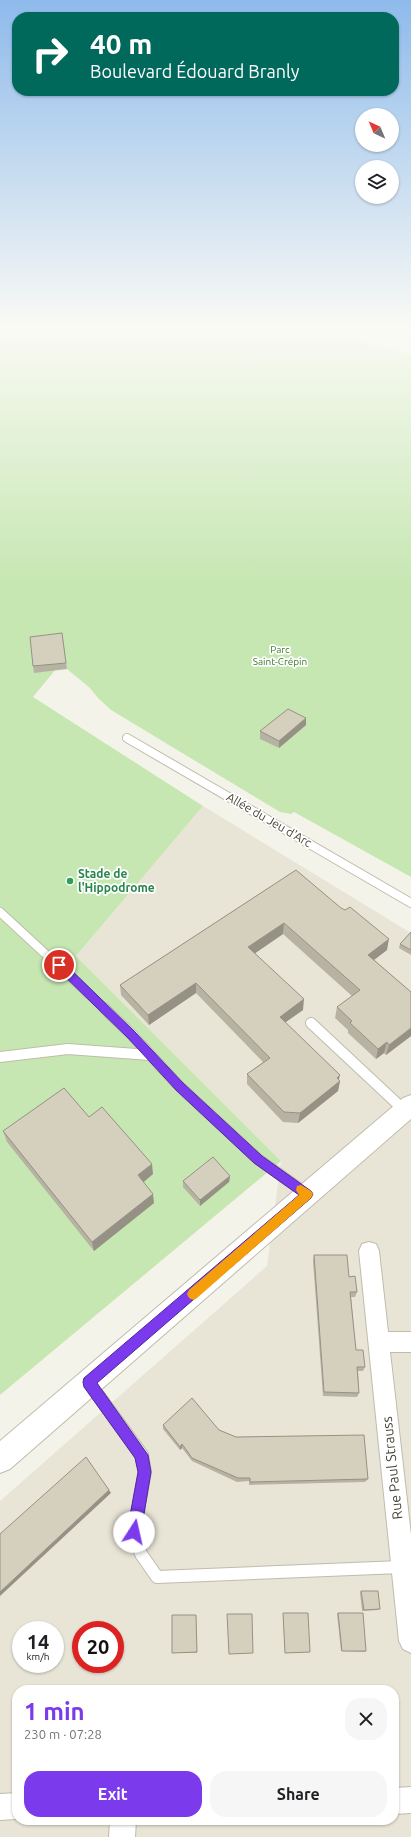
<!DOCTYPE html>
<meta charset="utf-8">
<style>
:root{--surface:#fff;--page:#f6f6f6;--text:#202124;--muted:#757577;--accent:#7c3aed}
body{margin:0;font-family:Ubuntu,sans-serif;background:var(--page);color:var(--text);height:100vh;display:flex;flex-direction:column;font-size:15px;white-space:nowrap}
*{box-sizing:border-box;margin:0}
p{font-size:13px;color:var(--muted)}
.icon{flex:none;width:22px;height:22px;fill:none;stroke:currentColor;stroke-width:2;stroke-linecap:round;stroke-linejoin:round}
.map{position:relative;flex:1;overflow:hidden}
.panel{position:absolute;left:12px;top:1685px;width:387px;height:140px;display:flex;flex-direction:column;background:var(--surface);border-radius:16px;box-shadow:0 1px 3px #0004}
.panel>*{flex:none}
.top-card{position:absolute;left:12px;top:12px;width:387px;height:84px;border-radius:16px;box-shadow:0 1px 3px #0004;background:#00695c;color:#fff;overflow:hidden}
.needle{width:26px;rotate:316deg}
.fabs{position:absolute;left:355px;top:108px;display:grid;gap:8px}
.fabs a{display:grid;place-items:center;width:44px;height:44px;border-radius:50%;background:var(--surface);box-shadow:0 1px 3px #0004;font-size:20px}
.speed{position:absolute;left:12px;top:1621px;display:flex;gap:8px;font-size:20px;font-weight:700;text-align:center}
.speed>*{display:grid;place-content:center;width:52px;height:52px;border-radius:50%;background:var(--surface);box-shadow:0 1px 3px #0004;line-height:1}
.speed small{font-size:10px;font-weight:400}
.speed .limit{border:6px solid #d22;background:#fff;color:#111}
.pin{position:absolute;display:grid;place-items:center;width:34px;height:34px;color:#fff;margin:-17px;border:2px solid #fff;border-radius:50%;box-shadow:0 1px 4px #0007}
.me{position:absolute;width:44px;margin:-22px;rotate:10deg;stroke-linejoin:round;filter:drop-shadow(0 0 3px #0008)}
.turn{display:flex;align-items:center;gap:14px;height:84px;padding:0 12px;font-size:18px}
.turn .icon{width:52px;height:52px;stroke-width:2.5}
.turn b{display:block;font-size:28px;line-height:34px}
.round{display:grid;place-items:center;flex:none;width:42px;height:42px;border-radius:16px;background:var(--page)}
.head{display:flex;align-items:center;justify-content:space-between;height:68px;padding:0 12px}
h1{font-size:24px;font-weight:700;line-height:30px;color:var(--accent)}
.action{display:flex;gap:8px;margin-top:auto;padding:8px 12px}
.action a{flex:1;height:46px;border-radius:16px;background:var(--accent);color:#fff;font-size:16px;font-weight:700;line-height:46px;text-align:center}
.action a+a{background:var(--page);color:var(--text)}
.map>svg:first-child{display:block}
.residential{fill:#e8e5d7;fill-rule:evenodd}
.green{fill:#c6e7b2}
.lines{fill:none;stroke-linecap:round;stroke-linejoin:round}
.service-far2-casing{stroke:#bfbcab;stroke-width:10}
.service-far1-casing{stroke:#bfbcab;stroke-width:12}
.service-casing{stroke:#bfbcab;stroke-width:14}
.minor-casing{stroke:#bfbcab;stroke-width:2}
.tertiary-casing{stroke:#bfbcab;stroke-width:2}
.service-far2{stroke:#fff;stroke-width:8}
.service-far1{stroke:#fff;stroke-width:10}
.service{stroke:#fff;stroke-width:12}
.minor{fill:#fff;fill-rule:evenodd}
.tertiary{fill:#fff;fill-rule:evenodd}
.wall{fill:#b7b3a3}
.shaded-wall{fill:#959285}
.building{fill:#d5d0be;stroke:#959285}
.route{fill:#7c3aed;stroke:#51269a}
.slow{fill:#f59e0b}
.leisure-dot{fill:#2e9e5b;stroke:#fff;stroke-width:1.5}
.labels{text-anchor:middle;stroke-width:3.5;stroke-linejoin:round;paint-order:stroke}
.far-park-label{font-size:10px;fill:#3a792b;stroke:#fff}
.street-label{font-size:12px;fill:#474437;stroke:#fff}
.leisure-label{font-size:12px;font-weight:bold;fill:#27864d;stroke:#fff;text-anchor:start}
.near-street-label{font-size:14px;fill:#474437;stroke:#fff}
</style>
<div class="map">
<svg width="411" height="1837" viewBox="0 0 411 1837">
<rect width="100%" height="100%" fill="#f4f3e9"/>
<path class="residential" d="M 203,806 L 411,933 L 411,1837 L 0,1837 L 0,1501 L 267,1266 L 281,1161 L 76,956 ZM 21,1630 L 55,1630 L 55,1664 L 21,1664 ZM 81,1630 L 115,1630 L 115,1664 L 81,1664 ZM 17,1690 L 394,1690 L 394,1820 L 17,1820 Z"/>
<path class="green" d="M 13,327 L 308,327 L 411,355 L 411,877 L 294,812 L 291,814 L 280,812 L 111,710 L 98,698 L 90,688 L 67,669 L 65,658 L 33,697 L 203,806 L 76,956 L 281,1161 L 0,1395 L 0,331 Z"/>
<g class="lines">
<defs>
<g id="service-far2">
<path d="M 127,738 L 411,903"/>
<path d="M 0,912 L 105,1009"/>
</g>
<g id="service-far1">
<path d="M 104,1008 L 132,1035 L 179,1086 L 258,1159 L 307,1194"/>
<path d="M 311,1023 L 404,1110"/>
<path d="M 0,1057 L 68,1049 L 150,1055"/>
</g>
<path id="service" d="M 90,1384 L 142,1455 L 145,1472 L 134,1532 L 141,1554 L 157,1577 L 401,1567"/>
<g id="minor">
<path d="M 369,1242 L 376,1244 L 379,1251 L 388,1332 L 411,1332 L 411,1352 L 390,1352 L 411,1535 L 411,1653 L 403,1649 L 399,1641 L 359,1251 L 362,1244 Z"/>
<path d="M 411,1787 L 411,1813 L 394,1814 L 394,1788 Z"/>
<path d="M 17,1793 L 17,1819 L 0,1820 L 0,1794 Z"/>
<path d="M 110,1820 L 136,1820 L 135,1837 L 109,1837 Z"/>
</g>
<path id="tertiary" d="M 411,1095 L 411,1119 L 10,1469 L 0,1473 L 0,1441 L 403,1098 Z"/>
</defs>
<use href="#service-far2" class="service-far2-casing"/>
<use href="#service-far1" class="service-far1-casing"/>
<use href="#service" class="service-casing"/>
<use href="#minor" class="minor-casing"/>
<use href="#tertiary" class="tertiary-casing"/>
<use href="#service-far2" class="service-far2"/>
<use href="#service-far1" class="service-far1"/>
<use href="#service" class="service"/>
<use href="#minor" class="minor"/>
<use href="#tertiary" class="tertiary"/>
</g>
<g class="wall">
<path d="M 346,327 L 371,327 L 364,332 Z"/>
<path d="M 62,633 L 67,669 L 34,673 L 33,666 Z"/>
<path d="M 306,718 L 306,725 L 279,748 L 260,739 L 260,731 Z"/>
<path d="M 296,870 L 387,950 L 374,960 L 411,992 L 411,1036 L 386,1055 L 384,1053 L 376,1059 L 348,1033 L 348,1030 L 335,1018 L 337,1007 L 352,996 L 283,934 L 255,953 L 303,1010 L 285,1022 L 340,1081 L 338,1091 L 298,1123 L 283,1122 L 247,1084 L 247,1074 L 263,1062 L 196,993 L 149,1025 L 121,995 L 120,985 Z"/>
<path d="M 411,932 L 411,955 L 399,948 L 400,944 Z"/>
<path d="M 89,1117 L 153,1174 L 143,1182 L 154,1203 L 94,1251 L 7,1142 L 3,1131 Z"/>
<path d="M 230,1176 L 229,1182 L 200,1206 L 183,1187 L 183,1181 Z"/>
<path d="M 314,1255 L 349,1277 L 357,1292 L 355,1297 L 351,1297 L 356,1350 L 365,1367 L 363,1371 L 358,1371 L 359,1393 L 357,1397 L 323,1396 L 313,1261 Z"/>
<path d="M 163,1425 L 219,1430 L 236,1437 L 368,1479 L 365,1482 L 249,1485 L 249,1481 L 237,1482 L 192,1461 L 182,1448 L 180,1450 L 163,1429 Z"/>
<path d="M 361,1591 L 380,1609 L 378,1610 L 362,1611 L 360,1592 Z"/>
<path d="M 283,1613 L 310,1652 L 285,1653 L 283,1614 Z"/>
<path d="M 337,1613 L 338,1613 L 366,1651 L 365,1652 L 341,1651 Z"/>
<path d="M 196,1615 L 197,1653 L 172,1653 Z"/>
</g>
<g class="shaded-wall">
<path d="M 365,327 L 371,327 L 364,332 Z"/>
<path d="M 306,718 L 306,725 L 279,748 L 279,741 Z"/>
<path d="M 284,923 L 283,934 L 248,958 L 248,947 Z"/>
<path d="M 389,939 L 387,950 L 366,966 L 368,955 Z"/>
<path d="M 196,983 L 196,993 L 149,1025 L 148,1015 Z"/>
<path d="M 304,999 L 303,1010 L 279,1027 L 280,1017 Z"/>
<path d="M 411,1028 L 411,1036 L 386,1055 L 389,1045 Z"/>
<path d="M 387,1042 L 384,1053 L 376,1059 L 378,1049 Z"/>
<path d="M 340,1075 L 338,1083 L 340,1081 L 338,1091 L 298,1123 L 300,1113 Z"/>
<path d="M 152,1164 L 153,1174 L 139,1186 L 138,1175 Z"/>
<path d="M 230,1176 L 229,1182 L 200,1206 L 200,1200 Z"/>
<path d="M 153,1194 L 154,1203 L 94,1251 L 92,1242 Z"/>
<path d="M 182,1444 L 182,1448 L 180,1450 L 180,1447 Z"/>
<path d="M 109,1490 L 111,1493 L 0,1596 L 0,1592 Z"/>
</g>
<g class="building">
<path d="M 62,633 L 66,663 L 33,666 L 30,637 Z"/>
<path d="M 288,709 L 306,718 L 279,741 L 260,731 Z"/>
<path d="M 296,870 L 341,908 L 345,910 L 350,907 L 389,939 L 368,955 L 411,992 L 411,1028 L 389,1045 L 387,1042 L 378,1049 L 350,1023 L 352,1021 L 337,1007 L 360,990 L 284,923 L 248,947 L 304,999 L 280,1017 L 340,1075 L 337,1078 L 340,1081 L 300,1113 L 284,1112 L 247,1074 L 270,1058 L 196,983 L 148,1015 L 120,985 Z"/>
<path d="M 411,932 L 411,950 L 400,944 Z"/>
<path d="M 64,1088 L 89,1117 L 102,1107 L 152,1164 L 138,1175 L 153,1194 L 92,1242 L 3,1131 Z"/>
<path d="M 213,1157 L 230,1176 L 200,1200 L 183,1181 Z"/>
<path d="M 314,1255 L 347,1255 L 349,1277 L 355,1276 L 357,1292 L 350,1292 L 356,1350 L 363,1350 L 365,1367 L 357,1367 L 359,1393 L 324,1392 Z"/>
<path d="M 192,1398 L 219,1430 L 236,1437 L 364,1435 L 368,1479 L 250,1482 L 250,1478 L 238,1478 L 192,1458 L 182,1444 L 180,1447 L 163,1425 Z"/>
<path d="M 86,1457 L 109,1490 L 0,1592 L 0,1534 Z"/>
<path d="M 361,1591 L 378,1591 L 380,1609 L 364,1610 Z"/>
<path d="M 283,1613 L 308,1613 L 310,1652 L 285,1653 Z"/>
<path d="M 338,1613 L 363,1613 L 366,1651 L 342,1651 Z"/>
<path d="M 227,1614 L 252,1614 L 253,1653 L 229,1654 Z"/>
<path d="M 172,1615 L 196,1615 L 197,1652 L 172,1653 Z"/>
</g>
<linearGradient id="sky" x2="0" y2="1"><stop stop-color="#8ebaeb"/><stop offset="0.56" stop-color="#fafaf5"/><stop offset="1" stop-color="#fafaf5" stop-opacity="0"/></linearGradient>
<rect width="411" height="584" fill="url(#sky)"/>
<path class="route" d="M 59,961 L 63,962 L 135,1032 L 183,1083 L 262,1156 L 311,1191 L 313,1194 L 311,1198 L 97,1383 L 148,1455 L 151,1472 L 141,1532 L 139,1537 L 134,1539 L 129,1537 L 127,1532 L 138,1472 L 135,1458 L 84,1387 L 83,1382 L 84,1378 L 299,1195 L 254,1163 L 176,1090 L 128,1038 L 56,968 L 56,962 Z"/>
<path class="slow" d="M 301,1185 L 311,1191 L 313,1194 L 311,1198 L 197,1298 L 193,1300 L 189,1298 L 187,1294 L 189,1290 L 299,1195 L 296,1190 L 297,1186 Z"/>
<circle class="leisure-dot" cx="70" cy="881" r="4"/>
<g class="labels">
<g class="far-park-label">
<text x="280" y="653">Parc<tspan x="280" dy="12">Saint-Crépin</tspan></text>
</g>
<g class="street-label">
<text transform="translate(269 820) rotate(30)" y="4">Allée du Jeu d'Arc</text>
</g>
<g class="leisure-label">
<text x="78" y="878">Stade de<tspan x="78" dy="14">l'Hippodrome</tspan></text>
</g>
<g class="near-street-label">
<text transform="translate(392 1468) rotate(-96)" y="5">Rue Paul Strauss</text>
</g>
</g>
</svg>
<div class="fabs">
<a><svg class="needle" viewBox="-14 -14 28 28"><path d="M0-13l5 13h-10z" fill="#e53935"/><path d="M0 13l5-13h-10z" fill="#757577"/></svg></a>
<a><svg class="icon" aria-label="layers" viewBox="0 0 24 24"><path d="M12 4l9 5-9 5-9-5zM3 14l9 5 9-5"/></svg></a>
</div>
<div class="speed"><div>14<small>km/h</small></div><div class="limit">20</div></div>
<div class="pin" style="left:59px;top:965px;background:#d93025"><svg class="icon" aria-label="arrive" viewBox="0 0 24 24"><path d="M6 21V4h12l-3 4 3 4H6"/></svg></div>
<svg class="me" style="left:134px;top:1532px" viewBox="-20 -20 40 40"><circle r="19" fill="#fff"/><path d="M0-13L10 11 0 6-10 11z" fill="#7c3aed"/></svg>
<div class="top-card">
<div class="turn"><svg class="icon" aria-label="right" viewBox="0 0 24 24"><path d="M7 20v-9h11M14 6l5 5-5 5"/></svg><div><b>40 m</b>Boulevard Édouard Branly</div></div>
</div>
<section class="panel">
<div class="head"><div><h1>1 min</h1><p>230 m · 07:28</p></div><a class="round"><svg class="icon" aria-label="close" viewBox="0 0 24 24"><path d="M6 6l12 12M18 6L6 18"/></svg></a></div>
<div class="action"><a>Exit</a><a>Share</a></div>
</section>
</div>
